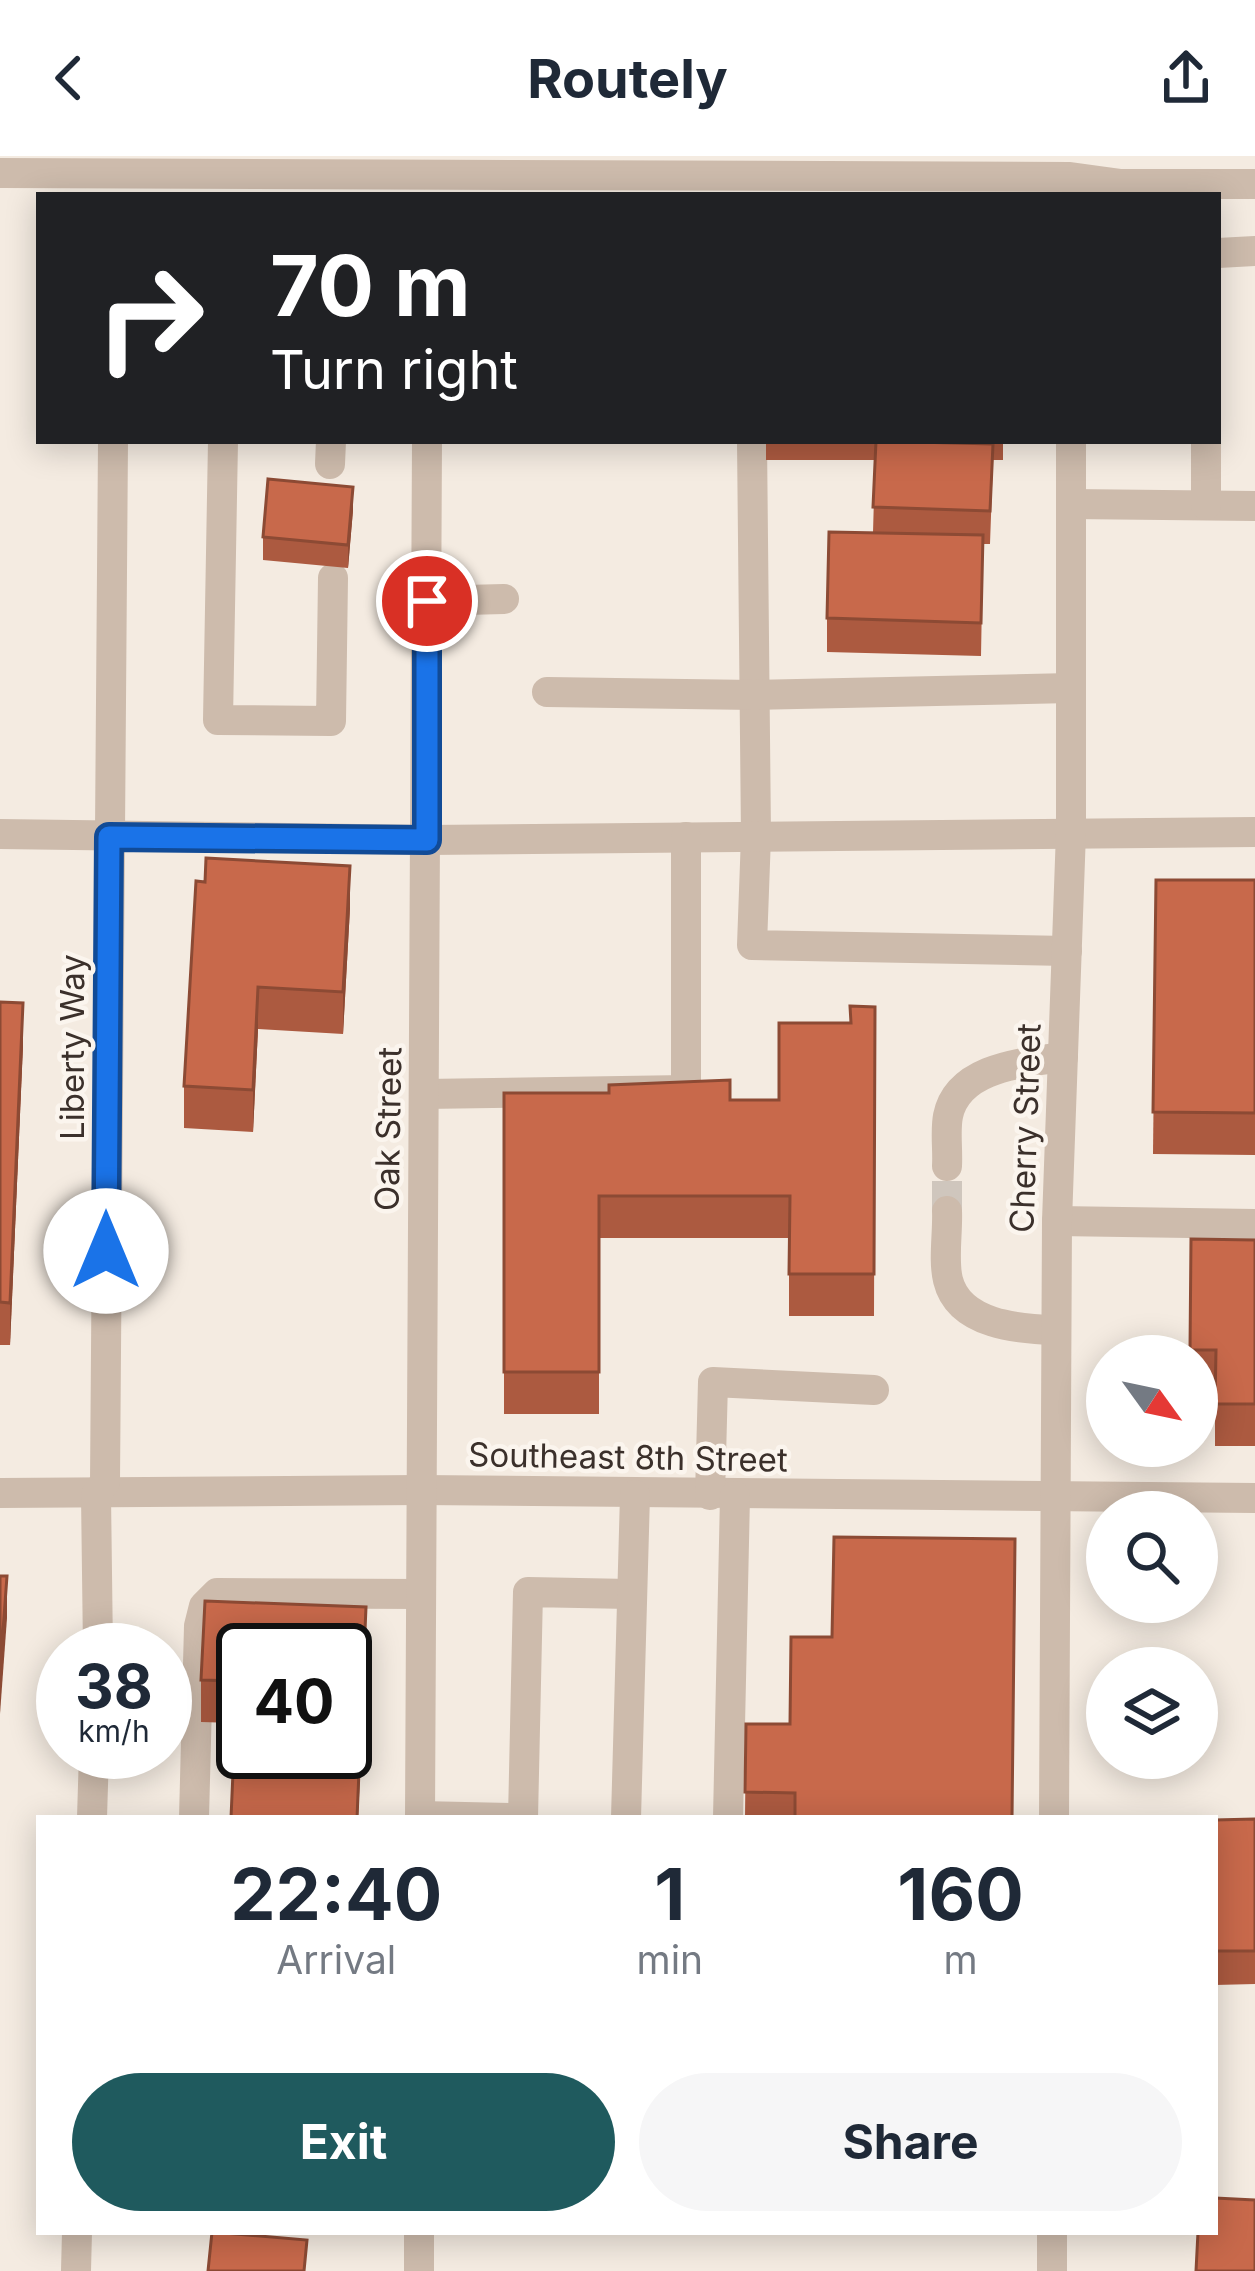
<!DOCTYPE html>
<style>
:root{--surface:#fff;--page:#f6f6f7;--text:#1f2937;--muted:#747a83;--accent:#1f5a5e}
body{margin:0;font-family:Inter,sans-serif;background:var(--page);color:var(--text);height:100vh;display:flex;flex-direction:column;font-size:45px;white-space:nowrap}
*{box-sizing:border-box;margin:0}
p{font-size:39px;color:var(--muted)}
.icon{flex:none;width:66px;height:66px;fill:none;stroke:currentColor;stroke-width:2;stroke-linecap:round;stroke-linejoin:round}
.map{position:relative;flex:1;overflow:hidden}
.sheet{position:absolute;left:36px;top:1659px;width:1182px;height:420px;display:flex;flex-direction:column;background:var(--surface);border-radius:0px;box-shadow:0 6px 30px #0003}
.sheet>*{flex:none}
.hud{position:absolute;left:36px;top:36px;width:1185px;height:252px;border-radius:0px;box-shadow:0 6px 30px #0003;background:#202124;color:#fff;overflow:hidden}
.needle{width:78px;rotate:123deg}
.controls{position:absolute;left:1086px;top:1179px;display:grid;gap:24px}
.controls a{display:grid;place-items:center;width:132px;height:132px;border-radius:50%;background:var(--surface);box-shadow:0 6px 30px #0003;font-size:60px}
.speed{position:absolute;left:36px;top:1467px;display:flex;gap:24px;font-size:60px;font-weight:700;text-align:center}
.speed>*{display:grid;place-content:center;width:156px;height:156px;border-radius:50%;background:var(--surface);box-shadow:0 6px 30px #0003;line-height:1}
.speed small{font-size:30px;font-weight:400}
.speed .limit{border:6px solid #111;border-radius:18px;background:#fff;color:#111}
.pin{position:absolute;display:grid;place-items:center;width:102px;height:102px;color:#fff;margin:-51px;border:6px solid #fff;border-radius:50%;box-shadow:0 3px 12px #0007}
.me{position:absolute;width:132px;margin:-66px;rotate:0deg;stroke-linejoin:round;filter:drop-shadow(0 0 9px #0008)}
.turn{display:flex;align-items:center;gap:42px;height:252px;padding:0 36px;font-size:54px}
.turn .icon{width:156px;height:156px;stroke-width:2.5}
.turn b{display:block;font-size:84px;line-height:102px}
.eta{display:flex;justify-content:space-evenly;align-items:center;height:204px;text-align:center}
.eta b{font-size:72px;font-weight:700;line-height:84px}
.button{display:flex;gap:24px;margin-top:auto;padding:24px 36px}
.button a{flex:1;height:138px;border-radius:72px;background:var(--accent);color:#fff;font-size:48px;font-weight:700;line-height:138px;text-align:center}
.button a+a{background:var(--page);color:var(--text)}
header{display:flex;justify-content:space-between;align-items:center;height:156px;padding:0 36px;background:var(--surface);font-size:54px;font-weight:700}
.map>svg:first-child{display:block}
.lines{fill:none;stroke-linecap:round;stroke-linejoin:round}
.minor-tunnel{stroke:#cfc6bd;stroke-width:30;stroke-dasharray:30 15;stroke-linecap:butt}
.minor{stroke:#cdbbac;stroke-width:30}
.wall{fill:#ac5a40}
.shaded-wall{fill:#8c4a34}
.building{fill:#c8694b;stroke:#8c4a34;stroke-width:3;fill-rule:evenodd}
.route-casing{stroke:#114b97;stroke-width:30}
.route{stroke:#1a73e8;stroke-width:21}
.labels{text-anchor:middle;stroke-width:9;stroke-linejoin:round;paint-order:stroke}
.street-label{font-size:33px;fill:#3b302b;stroke:#fbf5ee}
</style>
<header><svg class="icon" aria-label="back" viewBox="0 0 24 24"><path d="M15 5l-7 7 7 7"/></svg>Routely<svg class="icon" aria-label="share" viewBox="0 0 24 24"><path d="M12 15V3M7 8l5-5 5 5M5 13v7h14v-7"/></svg></header>
<div class="map">
<svg width="1255" height="2115" viewBox="0 0 1255 2115">
<rect width="100%" height="100%" fill="#f4ebe1"/>
<g class="lines">
<path class="minor-tunnel" d="M 947,1055 L 947,1010"/>
<g class="minor">
<path d="M 0,17 L 1070,21 L 1121,28 L 1255,28"/>
<path d="M 1218,97 L 1255,95"/>
<path d="M 223,285 L 218,564 L 331,565 L 333,422"/>
<path d="M 752,285 L 756,680 L 752,789 L 1067,795"/>
<path d="M 330,308 L 331,285"/>
<path d="M 1071,348 L 1255,350"/>
<path d="M 1206,349 L 1206,285"/>
<path d="M 427,445 L 504,443"/>
<path d="M 547,536 L 754,539 L 1071,532"/>
<path d="M 0,678 L 427,684 L 1255,676"/>
<path d="M 424,938 L 686,934 L 686,681"/>
<path d="M 947,1010 C 948,994 945,975 948,960 C 958,911 1023,907 1063,901"/>
<path d="M 947,1055 C 948,1076 943,1104 948,1124 C 959,1169 1019,1173 1056,1174"/>
<path d="M 1057,1065 L 1255,1068"/>
<path d="M 0,1337 L 420,1334 L 1255,1342"/>
<path d="M 710,1339 L 713,1226 L 874,1234"/>
<path d="M 98,1494 L 96,1339 L 105,1326 L 113,285"/>
<path d="M 420,1660 L 514,1662"/>
<path d="M 92,1662 L 94,1596"/>
<path d="M 194,1662 L 199,1470 L 204,1450 L 217,1437 L 420,1438"/>
<path d="M 420,1662 L 427,285"/>
<path d="M 523,1662 L 528,1436 L 630,1438"/>
<path d="M 626,1662 L 635,1339"/>
<path d="M 728,1662 L 735,1340"/>
<path d="M 1054,1662 L 1057,1065 L 1071,676 L 1071,285"/>
<path d="M 76,2115 L 77,2076"/>
<path d="M 419,2115 L 419,2076"/>
<path d="M 1052,2115 L 1052,2076"/>
</g>
</g>
<g class="wall">
<path d="M 766,285 L 1003,285 L 1003,304 L 993,304 L 990,388 L 983,388 L 981,500 L 827,496 L 827,462 L 873,377 L 875,304 L 766,304 Z"/>
<path d="M 353,354 L 348,412 L 263,404 L 263,381 Z"/>
<path d="M 1156,724 L 1255,724 L 1255,999 L 1153,998 Z"/>
<path d="M 196,725 L 350,752 L 343,878 L 258,873 L 253,976 L 184,972 L 184,930 Z"/>
<path d="M 0,846 L 23,889 L 10,1189 L 0,1189 Z"/>
<path d="M 875,851 L 874,1160 L 789,1160 L 789,1082 L 599,1082 L 599,1258 L 504,1258 L 504,937 L 609,937 L 730,944 L 779,944 L 851,867 Z"/>
<path d="M 1191,1083 L 1255,1084 L 1255,1290 L 1215,1290 L 1215,1236 L 1197,1236 L 1197,1200 L 1190,1200 Z"/>
<path d="M 832,1481 L 1013,1662 L 745,1662 L 746,1568 L 790,1568 Z"/>
<path d="M 366,1493 L 235,1567 L 201,1566 L 201,1524 Z"/>
<path d="M 1255,1663 L 1255,1828 L 1215,1829 L 1215,1664 Z"/>
</g>
<g class="shaded-wall">
<path d="M 353,331 L 353,354 L 348,412 L 348,389 Z"/>
<path d="M 350,710 L 350,752 L 343,878 L 343,836 Z"/>
<path d="M 258,831 L 258,873 L 253,976 L 253,934 Z"/>
<path d="M 23,847 L 23,889 L 10,1189 L 10,1147 Z"/>
<path d="M 7,1420 L 7,1462 L 0,1558 L 0,1516 Z"/>
<path d="M 366,1451 L 366,1493 L 358,1662 L 357,1662 Z"/>
</g>
<g class="building">
<path d="M 876,285 L 993,288 L 990,355 L 873,351 Z"/>
<path d="M 268,323 L 353,331 L 348,389 L 263,381 Z"/>
<path d="M 829,376 L 983,379 L 981,467 L 827,462 Z"/>
<path d="M 206,702 L 350,710 L 343,836 L 258,831 L 253,934 L 184,930 L 196,725 L 205,726 Z"/>
<path d="M 1156,724 L 1255,724 L 1255,957 L 1153,956 Z"/>
<path d="M 0,846 L 23,847 L 10,1147 L 0,1146 Z"/>
<path d="M 850,850 L 875,851 L 874,1118 L 789,1118 L 790,1040 L 599,1040 L 599,1216 L 504,1216 L 504,937 L 609,937 L 609,929 L 730,924 L 730,944 L 779,944 L 779,867 L 851,867 Z"/>
<path d="M 1191,1083 L 1255,1084 L 1255,1248 L 1215,1248 L 1216,1194 L 1190,1194 Z"/>
<path d="M 834,1381 L 1015,1383 L 1012,1662 L 795,1662 L 795,1637 L 745,1636 L 746,1568 L 790,1568 L 791,1481 L 832,1481 Z"/>
<path d="M 0,1420 L 7,1420 L 0,1516 Z"/>
<path d="M 205,1445 L 366,1451 L 357,1662 L 231,1662 L 237,1525 L 201,1524 ZM 243,1494 L 345,1494 L 345,1596 L 243,1596 Z"/>
<path d="M 1255,1663 L 1255,1795 L 1215,1795 L 1215,1664 Z"/>
<path d="M 1215,2042 L 1255,2044 L 1255,2115 L 1196,2115 L 1198,2076 L 1215,2076 Z"/>
<path d="M 212,2076 L 307,2084 L 304,2115 L 208,2115 Z"/>
</g>
<g class="lines">
<defs>
<path id="route" d="M 106,1095 L 109,681 L 427,684 L 427,445"/>
</defs>
<use href="#route" class="route-casing"/>
<use href="#route" class="route"/>
</g>
<g class="labels">
<g class="street-label">
<text transform="translate(72 891) rotate(-90)" y="12">Liberty Way</text>
<text transform="translate(1025 972) rotate(-88)" y="12">Cherry Street</text>
<text transform="translate(388 973) rotate(-89)" y="12">Oak Street</text>
<text transform="translate(628 1301) rotate(1)" y="12">Southeast 8th Street</text>
</g>
</g>
</svg>
<div class="controls">
<a><svg class="needle" viewBox="-14 -14 28 28"><path d="M0-13l5 13h-10z" fill="#e53935"/><path d="M0 13l5-13h-10z" fill="#747a83"/></svg></a>
<a><svg class="icon" aria-label="search" viewBox="0 0 24 24"><circle cx="10" cy="10" r="6"/><path d="M15 15l6 6"/></svg></a>
<a><svg class="icon" aria-label="layers" viewBox="0 0 24 24"><path d="M12 4l9 5-9 5-9-5zM3 14l9 5 9-5"/></svg></a>
</div>
<div class="speed"><div>38<small>km/h</small></div><div class="limit">40</div></div>
<div class="pin" style="left:427px;top:445px;background:#d93025"><svg class="icon" aria-label="arrive" viewBox="0 0 24 24"><path d="M6 21V4h12l-3 4 3 4H6"/></svg></div>
<svg class="me" style="left:106px;top:1095px" viewBox="-20 -20 40 40"><circle r="19" fill="#fff"/><path d="M0-13L10 11 0 6-10 11z" fill="#1a73e8"/></svg>
<div class="hud">
<div class="turn"><svg class="icon" aria-label="right" viewBox="0 0 24 24"><path d="M7 20v-9h11M14 6l5 5-5 5"/></svg><div><b>70 m</b>Turn right</div></div>
</div>
<section class="sheet">
<div class="eta">
<div><b>22:40</b><p>Arrival</p></div>
<div><b>1</b><p>min</p></div>
<div><b>160</b><p>m</p></div>
</div>
<div class="button"><a>Exit</a><a>Share</a></div>
</section>
</div>
